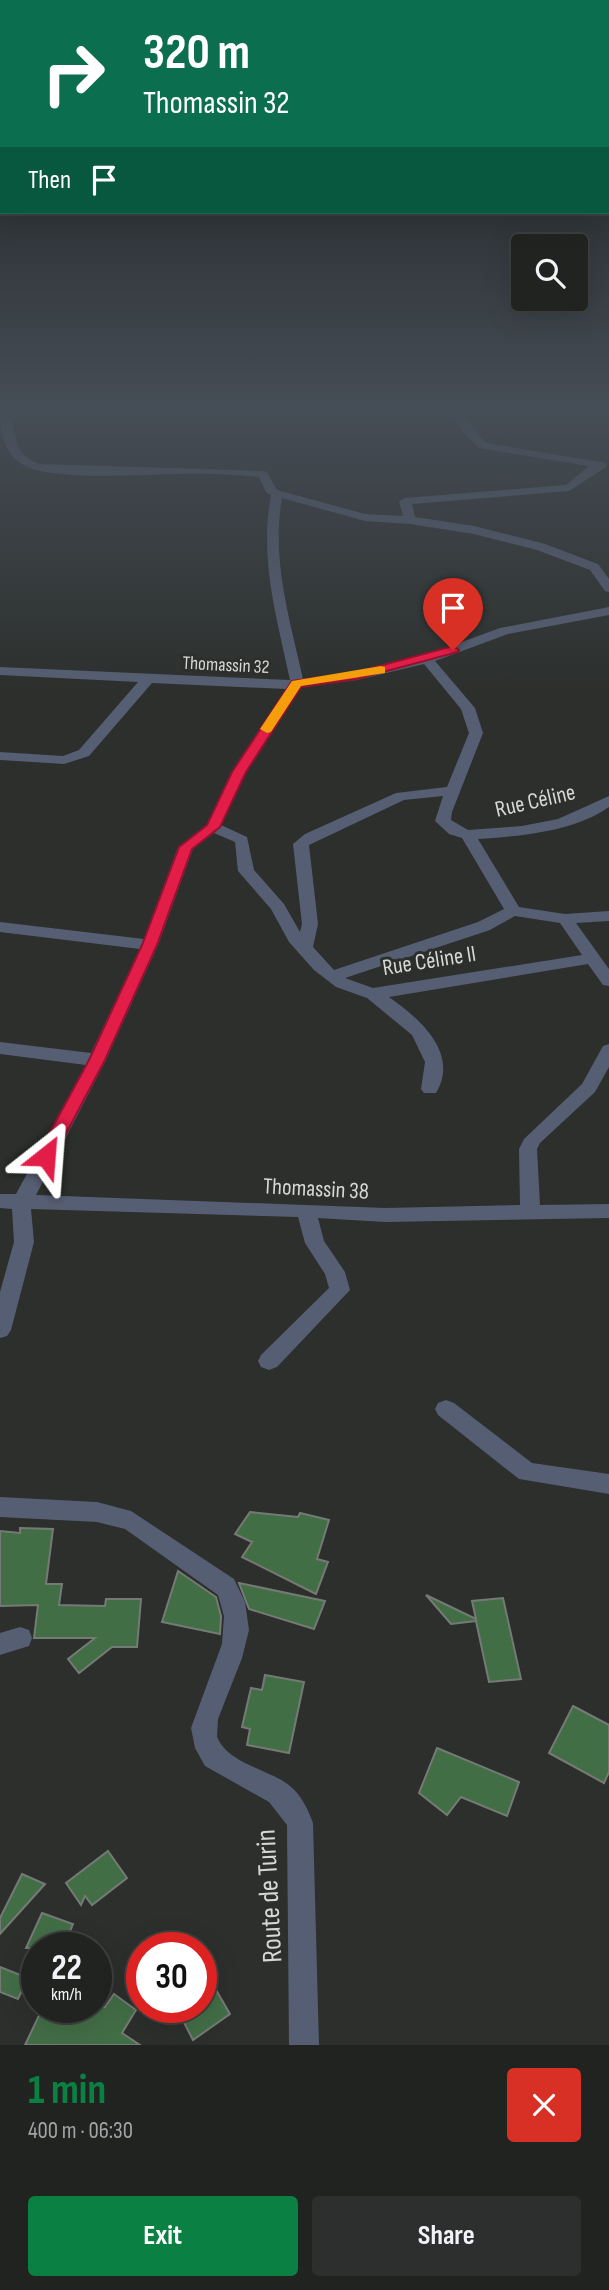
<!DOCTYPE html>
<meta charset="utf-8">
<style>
:root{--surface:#212321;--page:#2d2f2e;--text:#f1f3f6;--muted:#a2a4a5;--line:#3e403f;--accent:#0b8043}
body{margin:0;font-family:"Sofia Sans Condensed",sans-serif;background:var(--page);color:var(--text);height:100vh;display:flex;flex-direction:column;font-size:26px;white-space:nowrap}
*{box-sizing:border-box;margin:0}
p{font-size:23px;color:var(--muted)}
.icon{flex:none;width:38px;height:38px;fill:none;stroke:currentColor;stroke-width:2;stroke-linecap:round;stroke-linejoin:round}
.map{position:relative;height:2045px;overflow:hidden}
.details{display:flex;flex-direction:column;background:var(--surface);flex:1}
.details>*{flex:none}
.banner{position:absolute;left:0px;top:0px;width:609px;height:214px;box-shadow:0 7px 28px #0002,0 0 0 2px var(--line);background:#0b6e4f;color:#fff;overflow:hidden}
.tools{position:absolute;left:511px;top:234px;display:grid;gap:14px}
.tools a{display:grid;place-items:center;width:77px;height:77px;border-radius:7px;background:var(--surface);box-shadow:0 7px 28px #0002,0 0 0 2px var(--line);font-size:35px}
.speed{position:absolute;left:21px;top:1932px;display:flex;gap:14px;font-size:35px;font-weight:700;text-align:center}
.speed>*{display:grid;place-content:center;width:91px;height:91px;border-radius:50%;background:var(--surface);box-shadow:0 7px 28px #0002,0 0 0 2px var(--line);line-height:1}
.speed small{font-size:18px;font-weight:400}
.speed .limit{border:10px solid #d22;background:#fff;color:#111}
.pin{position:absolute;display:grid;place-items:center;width:60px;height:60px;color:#fff;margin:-72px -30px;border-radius:50% 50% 50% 0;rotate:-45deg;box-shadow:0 0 7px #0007}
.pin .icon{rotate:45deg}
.me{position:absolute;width:77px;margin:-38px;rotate:28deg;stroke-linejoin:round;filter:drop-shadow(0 0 5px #0008)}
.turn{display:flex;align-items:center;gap:24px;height:147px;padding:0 28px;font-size:32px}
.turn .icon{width:91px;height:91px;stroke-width:2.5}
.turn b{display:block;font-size:49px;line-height:60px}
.then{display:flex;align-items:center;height:66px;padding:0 28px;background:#0003;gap:14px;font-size:26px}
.round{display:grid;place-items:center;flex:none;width:74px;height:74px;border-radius:7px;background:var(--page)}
.overview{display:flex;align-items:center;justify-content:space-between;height:119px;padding:0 28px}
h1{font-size:42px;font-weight:700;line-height:52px;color:var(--accent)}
.primary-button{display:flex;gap:14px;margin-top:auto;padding:14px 28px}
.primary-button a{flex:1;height:80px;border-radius:7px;background:var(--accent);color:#fff;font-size:28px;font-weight:700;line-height:80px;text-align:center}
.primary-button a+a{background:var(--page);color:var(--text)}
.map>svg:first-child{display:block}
.building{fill:#426e46;stroke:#767a76;stroke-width:2}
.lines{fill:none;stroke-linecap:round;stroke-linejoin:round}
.minor{fill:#565e73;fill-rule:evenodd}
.route{fill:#e11d48;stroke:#92132f;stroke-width:2}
.slow{fill:#f59e0b}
.labels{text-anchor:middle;stroke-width:6;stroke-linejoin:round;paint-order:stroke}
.far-street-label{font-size:19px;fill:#d6d8d6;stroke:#2c2f2c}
.street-label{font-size:23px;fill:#d6d8d6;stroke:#2c2f2c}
.near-street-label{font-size:28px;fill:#d6d8d6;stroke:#2c2f2c}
</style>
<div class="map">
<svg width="609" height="2045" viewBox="0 0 609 2045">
<rect width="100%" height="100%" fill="#2c2f2c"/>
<g class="building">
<path d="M 250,1512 L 298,1517 L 300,1513 L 329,1520 L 317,1559 L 328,1562 L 316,1594 L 242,1557 L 252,1542 L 235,1534 Z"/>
<path d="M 20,1528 L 53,1529 L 46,1584 L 62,1584 L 59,1605 L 105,1606 L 106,1599 L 141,1599 L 137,1647 L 112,1647 L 79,1673 L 68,1659 L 95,1638 L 34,1638 L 38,1605 L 0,1606 L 0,1531 L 20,1533 Z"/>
<path d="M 178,1571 L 216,1597 L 221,1616 L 220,1634 L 162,1622 Z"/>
<path d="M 239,1583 L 325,1601 L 314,1629 L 249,1609 Z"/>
<path d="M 426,1595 L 476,1619 L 472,1601 L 503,1598 L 521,1679 L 489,1682 L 476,1621 L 451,1624 Z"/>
<path d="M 265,1675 L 304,1682 L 289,1753 L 247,1745 L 250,1729 L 242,1727 L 251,1688 L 262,1690 Z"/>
<path d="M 573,1706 L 609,1725 L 609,1772 L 604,1783 L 549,1753 Z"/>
<path d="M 437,1748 L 519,1782 L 507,1816 L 461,1797 L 447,1815 L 419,1793 Z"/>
<path d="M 108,1851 L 127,1878 L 92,1905 L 85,1896 L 81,1905 L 66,1883 Z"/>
<path d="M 22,1874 L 45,1884 L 0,1934 L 0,1918 Z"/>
<path d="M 42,1913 L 73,1924 L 63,1948 L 26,1948 Z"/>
<path d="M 201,1964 L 230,2014 L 193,2040 L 176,2007 L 201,2007 Z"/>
<path d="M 0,1967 L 28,1978 L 18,1999 L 0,1992 Z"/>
<path d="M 114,1994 L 136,2010 L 122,2033 L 140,2045 L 25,2045 L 43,2007 L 105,2007 Z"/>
</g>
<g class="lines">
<g class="minor">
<path d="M 428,407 L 464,407 L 460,410 L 486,443 L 606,463 L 606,467 L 569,491 L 412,504 L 415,517 L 474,526 L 545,544 L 598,564 L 609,579 L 609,592 L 605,591 L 590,570 L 537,550 L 474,534 L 410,524 L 365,521 L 282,498 C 271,560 290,619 303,679 L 357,672 L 423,656 L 500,628 L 609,607 L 609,615 L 508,634 L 435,661 L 475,708 L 483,733 L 452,812 L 451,820 L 468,830 L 522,826 L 558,819 L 609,796 L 609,807 C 573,832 521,836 478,839 L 519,907 L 565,914 L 609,911 L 609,921 L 576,923 L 609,969 L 609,986 L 603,985 L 588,964 L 389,997 C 419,1018 460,1053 436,1093 L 424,1093 L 421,1089 L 425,1062 L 412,1035 L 367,998 L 336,987 L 314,970 L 289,942 L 271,909 L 238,871 L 235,842 L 214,833 L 193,849 L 158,945 L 106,1060 L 36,1195 L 385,1208 L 520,1205 L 519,1149 L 524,1139 L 582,1084 L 603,1046 L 609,1044 L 609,1067 L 595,1092 L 540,1143 L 537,1149 L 540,1205 L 609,1204 L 609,1218 L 385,1222 L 318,1218 L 324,1241 L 345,1272 L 350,1290 L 277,1367 L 269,1370 L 261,1367 L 258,1361 L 261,1355 L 329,1288 L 325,1274 L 305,1243 L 298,1217 L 31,1209 L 34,1242 L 11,1330 L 7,1336 L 0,1338 L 0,1292 L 14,1242 L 12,1209 L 0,1208 L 0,1194 L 16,1194 L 86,1065 L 0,1054 L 0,1042 L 91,1053 L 140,949 L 0,932 L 0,922 L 144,939 L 178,847 L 207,825 L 232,772 L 286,689 L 152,683 L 89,756 L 64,764 L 0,760 L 0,752 L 63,756 L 79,750 L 138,682 L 0,675 L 0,667 L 290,680 C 277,618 259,559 271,495 L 266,492 L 259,477 C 232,474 205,473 178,474 C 142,474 50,482 22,464 C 4,453 0,431 0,412 C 22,422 6,453 40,464 L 263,471 L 267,472 L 277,490 L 365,514 L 403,516 L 399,501 L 405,498 L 566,485 L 589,466 L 479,448 L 465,434 L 450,411 L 433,410 ZM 424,664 L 461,709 L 469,733 L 447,787 L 396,793 L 305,834 L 293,844 L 302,924 L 300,932 L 284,904 L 254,870 L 247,837 L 221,825 L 246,772 L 301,687 L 357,680 ZM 443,796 L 435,821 L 449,834 L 462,838 L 504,909 L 478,922 L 334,970 L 313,947 L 318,924 L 309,845 L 404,800 ZM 515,916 L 560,923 L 582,955 L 373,988 L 345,978 L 490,930 Z"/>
<path d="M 446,1400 L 454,1403 L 532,1463 L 609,1474 L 609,1494 L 519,1479 L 438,1415 L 435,1409 L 438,1403 Z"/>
<path d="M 0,1497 L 97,1502 L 131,1511 L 234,1579 L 245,1602 L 249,1630 L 242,1658 L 218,1719 L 217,1737 C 229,1765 268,1768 290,1786 C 301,1795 308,1809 313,1823 L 319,2045 L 289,2045 L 287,1825 L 269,1802 L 205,1766 L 195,1748 L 191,1728 L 222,1644 L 224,1616 L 218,1595 L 125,1529 L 97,1522 L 0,1517 Z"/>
<path d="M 20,1627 L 29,1630 L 32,1638 L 29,1646 L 0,1655 L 0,1633 Z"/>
</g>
</g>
<linearGradient id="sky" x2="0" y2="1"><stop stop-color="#181a18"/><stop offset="0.59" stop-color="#454d56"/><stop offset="1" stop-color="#454d56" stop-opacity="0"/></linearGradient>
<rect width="609" height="693" fill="url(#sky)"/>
<path class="route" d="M 453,646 L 459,650 L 458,652 L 357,679 L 301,687 L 246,772 L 220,827 L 192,849 L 157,945 L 105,1060 L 52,1160 L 40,1160 L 37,1156 L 89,1060 L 142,945 L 179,847 L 207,825 L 232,772 L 292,681 L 357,672 Z"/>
<path class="slow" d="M 381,666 L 385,667 L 385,673 L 301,686 L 271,732 L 267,733 L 260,729 L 292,681 Z"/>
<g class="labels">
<g class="far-street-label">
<text transform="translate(226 664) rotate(3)" y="7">Thomassin 32</text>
</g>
<g class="street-label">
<text transform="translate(535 800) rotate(-13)" y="8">Rue Céline</text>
<text transform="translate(429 960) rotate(-9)" y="8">Rue Céline II</text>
<text transform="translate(316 1188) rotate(3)" y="8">Thomassin 38</text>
</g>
<g class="near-street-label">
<text transform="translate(268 1896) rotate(-93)" y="10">Route de Turin</text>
</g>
</g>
</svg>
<div class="tools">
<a><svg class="icon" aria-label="search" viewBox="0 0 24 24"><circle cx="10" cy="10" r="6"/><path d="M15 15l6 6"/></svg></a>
</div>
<div class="speed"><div>22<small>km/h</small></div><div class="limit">30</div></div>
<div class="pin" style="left:453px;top:650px;background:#d93025"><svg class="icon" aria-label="arrive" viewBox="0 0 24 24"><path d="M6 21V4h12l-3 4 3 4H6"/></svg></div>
<svg class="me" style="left:46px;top:1156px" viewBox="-20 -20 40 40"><path d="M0-17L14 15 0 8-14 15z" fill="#e11d48" stroke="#fff" stroke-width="4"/></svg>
<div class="banner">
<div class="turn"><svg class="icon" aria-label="right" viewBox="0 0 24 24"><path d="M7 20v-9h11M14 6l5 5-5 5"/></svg><div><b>320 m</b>Thomassin 32</div></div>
<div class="then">Then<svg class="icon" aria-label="arrive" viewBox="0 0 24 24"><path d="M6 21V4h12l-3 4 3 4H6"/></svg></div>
</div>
</div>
<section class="details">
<div class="overview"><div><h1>1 min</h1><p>400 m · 06:30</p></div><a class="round" style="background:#d93025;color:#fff"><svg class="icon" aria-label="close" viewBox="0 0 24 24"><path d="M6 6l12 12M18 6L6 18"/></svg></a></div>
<div class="primary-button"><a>Exit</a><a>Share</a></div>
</section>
